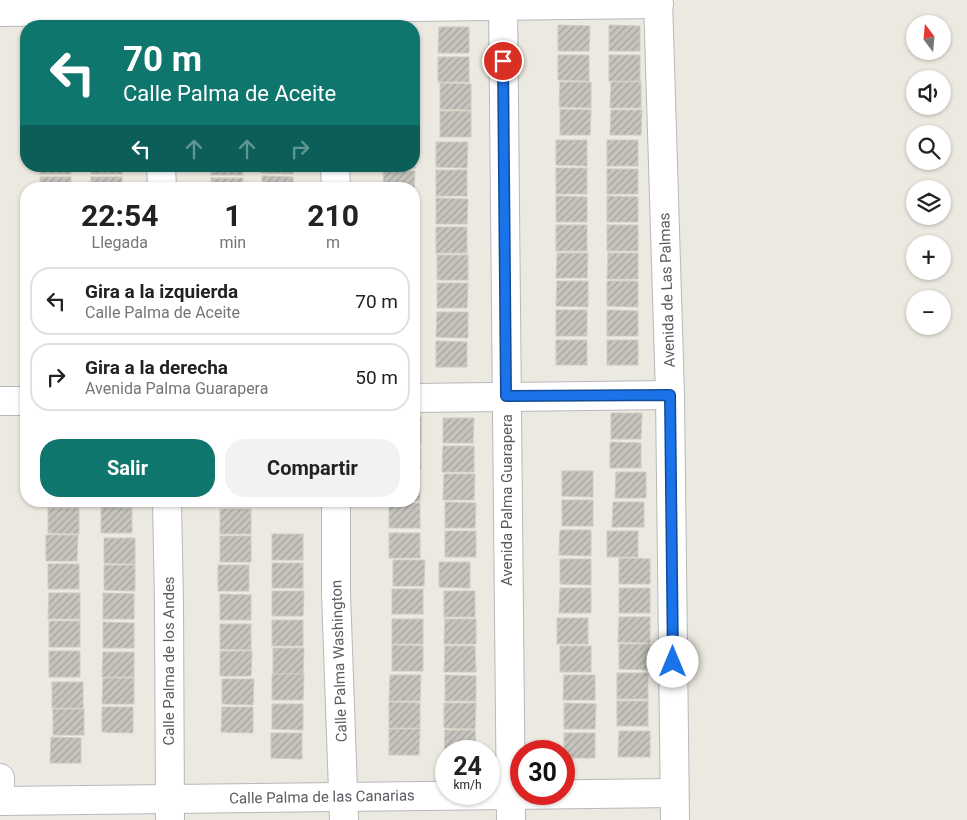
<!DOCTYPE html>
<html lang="es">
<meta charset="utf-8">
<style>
:root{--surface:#fff;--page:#f2f2f2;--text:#222;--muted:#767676;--line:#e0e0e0;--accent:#0f766e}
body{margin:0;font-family:Roboto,sans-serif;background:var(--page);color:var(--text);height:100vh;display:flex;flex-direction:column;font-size:19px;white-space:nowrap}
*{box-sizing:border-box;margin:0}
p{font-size:16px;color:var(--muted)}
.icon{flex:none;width:28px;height:28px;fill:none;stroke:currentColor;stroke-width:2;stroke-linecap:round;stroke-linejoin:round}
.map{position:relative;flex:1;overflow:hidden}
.details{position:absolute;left:20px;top:182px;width:400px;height:325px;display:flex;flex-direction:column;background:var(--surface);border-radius:20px;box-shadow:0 1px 4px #0004}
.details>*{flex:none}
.hud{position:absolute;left:20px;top:20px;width:400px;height:152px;border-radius:20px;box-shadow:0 1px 4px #0004;background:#0f766e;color:#fff;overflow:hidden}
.needle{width:32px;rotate:344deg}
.controls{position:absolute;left:906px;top:15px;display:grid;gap:10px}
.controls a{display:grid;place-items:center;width:45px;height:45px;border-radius:50%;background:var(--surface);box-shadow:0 1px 4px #0004;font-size:25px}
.speed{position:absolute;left:435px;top:740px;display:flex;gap:10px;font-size:25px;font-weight:700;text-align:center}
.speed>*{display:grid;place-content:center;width:65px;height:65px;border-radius:50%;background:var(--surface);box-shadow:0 1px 4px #0004;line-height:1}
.speed small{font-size:12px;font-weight:400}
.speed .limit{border:8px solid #d22;background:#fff;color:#111}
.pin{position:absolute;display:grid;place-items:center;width:42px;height:42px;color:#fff;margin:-21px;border:2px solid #fff;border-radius:50%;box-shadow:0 1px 5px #0007}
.me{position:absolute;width:55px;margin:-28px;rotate:0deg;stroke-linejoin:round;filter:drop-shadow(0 0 4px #0008)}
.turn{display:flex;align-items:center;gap:18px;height:105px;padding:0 20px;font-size:22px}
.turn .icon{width:65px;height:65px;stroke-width:2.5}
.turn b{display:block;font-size:35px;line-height:42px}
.lanes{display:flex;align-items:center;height:48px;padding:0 20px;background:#0003;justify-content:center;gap:25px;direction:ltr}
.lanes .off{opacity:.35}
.eta{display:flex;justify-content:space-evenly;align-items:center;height:85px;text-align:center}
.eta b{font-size:30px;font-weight:700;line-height:35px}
.action{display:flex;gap:10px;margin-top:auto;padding:10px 20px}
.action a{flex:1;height:58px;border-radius:20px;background:var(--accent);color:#fff;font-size:20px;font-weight:700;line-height:58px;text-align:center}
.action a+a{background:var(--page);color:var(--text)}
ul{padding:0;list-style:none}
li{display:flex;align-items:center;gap:15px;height:68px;margin:0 10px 8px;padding:0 10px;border:2px solid var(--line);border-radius:20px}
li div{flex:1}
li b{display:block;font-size:19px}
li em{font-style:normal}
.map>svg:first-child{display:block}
.building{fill:url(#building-hatch);stroke:#d0cbbe}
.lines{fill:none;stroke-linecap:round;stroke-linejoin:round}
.minor-casing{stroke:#b6b8bd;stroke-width:30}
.minor{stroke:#fff;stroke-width:28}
.route-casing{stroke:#114b97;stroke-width:12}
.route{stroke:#1a73e8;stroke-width:9}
.labels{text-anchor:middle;stroke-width:4.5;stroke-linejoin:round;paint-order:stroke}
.street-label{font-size:15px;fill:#595c61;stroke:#fff}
</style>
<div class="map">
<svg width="967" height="820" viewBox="0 0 967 820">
<defs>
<pattern id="building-hatch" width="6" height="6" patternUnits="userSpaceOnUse" patternTransform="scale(1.25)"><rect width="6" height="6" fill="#c6c4bd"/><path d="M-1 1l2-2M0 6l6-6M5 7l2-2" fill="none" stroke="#a4a29d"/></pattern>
</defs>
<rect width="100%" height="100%" fill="#ece9e0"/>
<g class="building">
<path d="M 558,25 L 590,26 L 589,51 L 558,51 Z"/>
<path d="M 609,25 L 640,26 L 640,51 L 609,51 Z"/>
<path d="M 439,27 L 469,27 L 469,53 L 438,53 Z"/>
<path d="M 414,28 L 417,28 L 416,54 L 414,54 Z"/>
<path d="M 558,55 L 589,55 L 589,81 L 558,80 Z"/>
<rect x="609" y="55" width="31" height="26"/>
<path d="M 414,57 L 417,57 L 416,83 L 414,83 Z"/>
<rect x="438" y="57" width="31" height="25"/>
<path d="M 560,82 L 591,82 L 591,108 L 559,107 Z"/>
<path d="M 611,82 L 641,82 L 641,108 L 610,108 Z"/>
<path d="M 440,83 L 471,84 L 471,110 L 440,109 Z"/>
<rect x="414" y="84" width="4" height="26"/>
<path d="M 560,109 L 591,110 L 590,135 L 560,135 Z"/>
<path d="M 611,110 L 642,110 L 641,135 L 610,135 Z"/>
<rect x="440" y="111" width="31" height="26"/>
<rect x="414" y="112" width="4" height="25"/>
<path d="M 556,140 L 587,140 L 587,166 L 556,165 Z"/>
<rect x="607" y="140" width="31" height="26"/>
<path d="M 414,142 L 415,168 L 383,168 L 383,166 L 414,166 Z"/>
<path d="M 436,142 L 468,142 L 467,168 L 436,167 Z"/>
<rect x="40" y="166" width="31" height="8"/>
<rect x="91" y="166" width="31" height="8"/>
<rect x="211" y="166" width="32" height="9"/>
<path d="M 261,166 L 293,166 L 293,174 L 261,173 Z"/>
<rect x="556" y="168" width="31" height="26"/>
<rect x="607" y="169" width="31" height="25"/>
<rect x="436" y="170" width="31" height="26"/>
<path d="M 383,171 L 415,171 L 414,196 L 414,189 L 384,189 Z"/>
<path d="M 262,176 L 293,177 L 293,189 L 262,189 Z"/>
<rect x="40" y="177" width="31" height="12"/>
<rect x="91" y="177" width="31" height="12"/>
<rect x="211" y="178" width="32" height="11"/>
<path d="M 556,196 L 587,197 L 587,222 L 556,222 Z"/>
<path d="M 607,196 L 638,197 L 638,222 L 607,222 Z"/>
<path d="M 436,198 L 468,199 L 467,224 L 436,224 Z"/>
<rect x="414" y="199" width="1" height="26"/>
<rect x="556" y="225" width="31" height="26"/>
<rect x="607" y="225" width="31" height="26"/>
<rect x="436" y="227" width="31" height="26"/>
<path d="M 557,253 L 588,253 L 587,278 L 556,278 Z"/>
<path d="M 608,253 L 638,253 L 638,279 L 607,279 Z"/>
<rect x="414" y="255" width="1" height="26"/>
<rect x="437" y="255" width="31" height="25"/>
<path d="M 557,281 L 588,281 L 588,307 L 556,306 Z"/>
<path d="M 607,281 L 638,281 L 638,307 L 607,306 Z"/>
<path d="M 414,283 L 415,284 L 415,309 L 414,309 Z"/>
<path d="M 437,283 L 468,283 L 467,308 L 437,308 Z"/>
<rect x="556" y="310" width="31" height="26"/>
<path d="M 607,310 L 638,311 L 638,336 L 607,336 Z"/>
<path d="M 437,312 L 468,312 L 468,338 L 436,337 Z"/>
<rect x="414" y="313" width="1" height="25"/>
<rect x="556" y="340" width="31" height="25"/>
<rect x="607" y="340" width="31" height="25"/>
<path d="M 436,341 L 467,342 L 467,367 L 436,367 Z"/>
<path d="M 611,413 L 642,413 L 641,439 L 611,439 Z"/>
<rect x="414" y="417" width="7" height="26"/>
<path d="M 443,418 L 474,418 L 473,443 L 443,443 Z"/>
<path d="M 610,442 L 641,443 L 641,468 L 610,468 Z"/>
<path d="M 414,444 L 420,444 L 421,470 L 414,470 Z"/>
<path d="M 443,446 L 474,446 L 474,472 L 442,472 Z"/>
<path d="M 562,471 L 593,471 L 593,497 L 562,496 Z"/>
<path d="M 616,472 L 646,472 L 646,498 L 615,498 Z"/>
<path d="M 444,474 L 475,474 L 474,500 L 443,500 Z"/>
<rect x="414" y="475" width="6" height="26"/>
<rect x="562" y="500" width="31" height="26"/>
<rect x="48" y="501" width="31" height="5"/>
<rect x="102" y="501" width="31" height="4"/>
<rect x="219" y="501" width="31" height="4"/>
<rect x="273" y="501" width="31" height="4"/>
<path d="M 445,502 L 476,503 L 475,528 L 445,528 Z"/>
<path d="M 613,502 L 644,502 L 644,527 L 612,527 Z"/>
<rect x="389" y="503" width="31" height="25"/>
<path d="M 101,507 L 132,508 L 132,533 L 101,533 Z"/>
<path d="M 48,508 L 79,508 L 79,534 L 48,533 Z"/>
<rect x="220" y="509" width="31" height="25"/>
<path d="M 560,530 L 591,530 L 591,556 L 559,555 Z"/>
<rect x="445" y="531" width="31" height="26"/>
<rect x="607" y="531" width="31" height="26"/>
<rect x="389" y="533" width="31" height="25"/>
<rect x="272" y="534" width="31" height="26"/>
<path d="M 46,535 L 78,535 L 77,561 L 46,561 Z"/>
<rect x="220" y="536" width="31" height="26"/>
<path d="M 104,538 L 135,538 L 135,564 L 104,563 Z"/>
<path d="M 619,558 L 650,559 L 650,584 L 619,584 Z"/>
<path d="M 560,559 L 591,559 L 591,585 L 560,584 Z"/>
<path d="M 393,560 L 425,560 L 424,586 L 393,586 Z"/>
<path d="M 439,562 L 470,562 L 470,588 L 439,587 Z"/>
<rect x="272" y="563" width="31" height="25"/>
<rect x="48" y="564" width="31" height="25"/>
<path d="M 104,565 L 135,565 L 135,591 L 104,590 Z"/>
<rect x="218" y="565" width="31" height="26"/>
<path d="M 560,588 L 591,588 L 591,613 L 559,613 Z"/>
<rect x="619" y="588" width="31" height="25"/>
<rect x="392" y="589" width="31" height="25"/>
<path d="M 272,591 L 304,591 L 303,616 L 272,616 Z"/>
<rect x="444" y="591" width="31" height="26"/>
<path d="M 49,593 L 80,593 L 80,619 L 48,619 Z"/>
<path d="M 103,593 L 134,594 L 134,619 L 103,619 Z"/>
<path d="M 220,594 L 251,595 L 251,620 L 220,620 Z"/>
<path d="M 619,617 L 650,617 L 650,643 L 618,642 Z"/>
<rect x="557" y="618" width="31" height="26"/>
<rect x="392" y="619" width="31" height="25"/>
<path d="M 445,619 L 476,619 L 476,644 L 444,644 Z"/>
<rect x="272" y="620" width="31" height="26"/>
<rect x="49" y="621" width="31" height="26"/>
<path d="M 103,622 L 134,623 L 134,648 L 103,648 Z"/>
<path d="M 220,624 L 251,624 L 251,650 L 220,649 Z"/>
<path d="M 619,644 L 650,644 L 650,670 L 619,669 Z"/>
<path d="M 392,645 L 423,646 L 423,671 L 392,671 Z"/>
<path d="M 445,646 L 475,646 L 476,672 L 444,672 Z"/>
<rect x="560" y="646" width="31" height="26"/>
<path d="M 273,648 L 304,648 L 303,674 L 273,674 Z"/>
<rect x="49" y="651" width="31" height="26"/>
<path d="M 220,651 L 252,651 L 251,676 L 220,676 Z"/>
<path d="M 103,652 L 134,652 L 134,677 L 102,677 Z"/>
<rect x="617" y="673" width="31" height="26"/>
<path d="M 272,674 L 304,674 L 303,700 L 272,700 Z"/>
<path d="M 390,675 L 421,675 L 420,701 L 389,701 Z"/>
<path d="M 445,675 L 476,676 L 476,701 L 445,701 Z"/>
<path d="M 564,675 L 595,675 L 595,700 L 563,700 Z"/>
<path d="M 103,678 L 134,678 L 134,704 L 102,704 Z"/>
<path d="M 222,679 L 254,679 L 253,705 L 222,704 Z"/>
<rect x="52" y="682" width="31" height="26"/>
<rect x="617" y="701" width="31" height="25"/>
<path d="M 389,702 L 420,703 L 420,728 L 389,728 Z"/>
<path d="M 444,703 L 476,703 L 475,729 L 444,728 Z"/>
<path d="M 564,703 L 596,704 L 595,729 L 564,729 Z"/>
<path d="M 272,704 L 303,704 L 303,730 L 272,729 Z"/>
<path d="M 102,707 L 133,707 L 133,733 L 102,732 Z"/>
<path d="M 222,707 L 253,707 L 253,733 L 221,732 Z"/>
<rect x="53" y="709" width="31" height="26"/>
<path d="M 389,729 L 420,729 L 419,755 L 389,755 Z"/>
<path d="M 445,730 L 475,730 L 476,751 L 446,751 L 446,756 L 444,756 Z"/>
<path d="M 619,731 L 650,731 L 650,757 L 618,757 Z"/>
<path d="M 271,733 L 302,733 L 302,759 L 271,758 Z"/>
<rect x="564" y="733" width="31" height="25"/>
<path d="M 51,737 L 81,738 L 81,763 L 50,763 Z"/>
</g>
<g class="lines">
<defs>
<g id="minor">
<path d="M 503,0 L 511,820"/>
<path d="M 658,0 L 670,395 L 675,820"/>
<path d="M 0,12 L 659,4"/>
<path d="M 161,166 L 162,189"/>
<path d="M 335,166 L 336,189"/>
<path d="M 414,398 L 670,395"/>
<path d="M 0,401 L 26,401"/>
<path d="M 167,501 L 169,602 L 170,820"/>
<path d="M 336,501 L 336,593 L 344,820"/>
<path d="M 0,778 L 0,801"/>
<path d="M 0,801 L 674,793"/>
</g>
</defs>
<use href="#minor" class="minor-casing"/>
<use href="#minor" class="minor"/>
</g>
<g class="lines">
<defs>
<path id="route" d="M 503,61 L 506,396 L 670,395 L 673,662"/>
</defs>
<use href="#route" class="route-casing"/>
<use href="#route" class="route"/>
</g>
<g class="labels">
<g class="street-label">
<text transform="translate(667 290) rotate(-92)" y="5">Avenida de Las Palmas</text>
<text transform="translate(507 500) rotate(-90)" y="5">Avenida Palma Guarapera</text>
<text transform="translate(169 661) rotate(-90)" y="5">Calle Palma de los Andes</text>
<text transform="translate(339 661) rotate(-92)" y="5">Calle Palma Washington</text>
<text transform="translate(322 797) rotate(-1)" y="5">Calle Palma de las Canarias</text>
</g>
</g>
</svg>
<div class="controls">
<a><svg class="needle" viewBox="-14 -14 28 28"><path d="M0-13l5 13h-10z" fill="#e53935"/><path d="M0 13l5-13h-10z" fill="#767676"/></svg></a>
<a><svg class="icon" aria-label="sound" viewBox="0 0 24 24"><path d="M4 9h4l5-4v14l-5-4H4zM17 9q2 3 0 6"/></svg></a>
<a><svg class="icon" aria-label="search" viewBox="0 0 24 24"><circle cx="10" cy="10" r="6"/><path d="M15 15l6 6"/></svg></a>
<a><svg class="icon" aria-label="layers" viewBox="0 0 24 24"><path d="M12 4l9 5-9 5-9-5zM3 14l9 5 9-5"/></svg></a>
<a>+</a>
<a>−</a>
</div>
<div class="speed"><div>24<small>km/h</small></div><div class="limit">30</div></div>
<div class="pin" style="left:503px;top:61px;background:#d93025"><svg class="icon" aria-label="arrive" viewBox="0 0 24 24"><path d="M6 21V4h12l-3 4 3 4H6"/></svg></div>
<svg class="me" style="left:673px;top:662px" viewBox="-20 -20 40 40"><circle r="19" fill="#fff"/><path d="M0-13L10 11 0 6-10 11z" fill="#1a73e8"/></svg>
<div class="hud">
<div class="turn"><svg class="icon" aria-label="left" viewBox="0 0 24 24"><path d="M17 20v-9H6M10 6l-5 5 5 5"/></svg><div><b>70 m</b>Calle Palma de Aceite</div></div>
<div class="lanes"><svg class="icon" aria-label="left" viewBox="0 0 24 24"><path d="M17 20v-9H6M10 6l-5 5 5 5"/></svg><svg class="icon off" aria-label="ahead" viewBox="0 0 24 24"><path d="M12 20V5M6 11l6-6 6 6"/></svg><svg class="icon off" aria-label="ahead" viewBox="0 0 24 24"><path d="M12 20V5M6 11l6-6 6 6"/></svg><svg class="icon off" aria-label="right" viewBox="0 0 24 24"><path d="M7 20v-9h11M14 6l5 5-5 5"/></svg></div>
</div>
<section class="details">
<div class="eta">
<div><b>22:54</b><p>Llegada</p></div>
<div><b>1</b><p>min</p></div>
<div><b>210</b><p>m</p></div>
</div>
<ul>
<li><svg class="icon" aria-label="left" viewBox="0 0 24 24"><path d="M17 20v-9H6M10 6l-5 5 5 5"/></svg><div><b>Gira a la izquierda</b><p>Calle Palma de Aceite</p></div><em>70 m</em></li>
<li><svg class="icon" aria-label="right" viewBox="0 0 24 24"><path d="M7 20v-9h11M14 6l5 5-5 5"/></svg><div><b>Gira a la derecha</b><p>Avenida Palma Guarapera</p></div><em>50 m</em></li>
</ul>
<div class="action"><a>Salir</a><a>Compartir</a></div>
</section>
</div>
